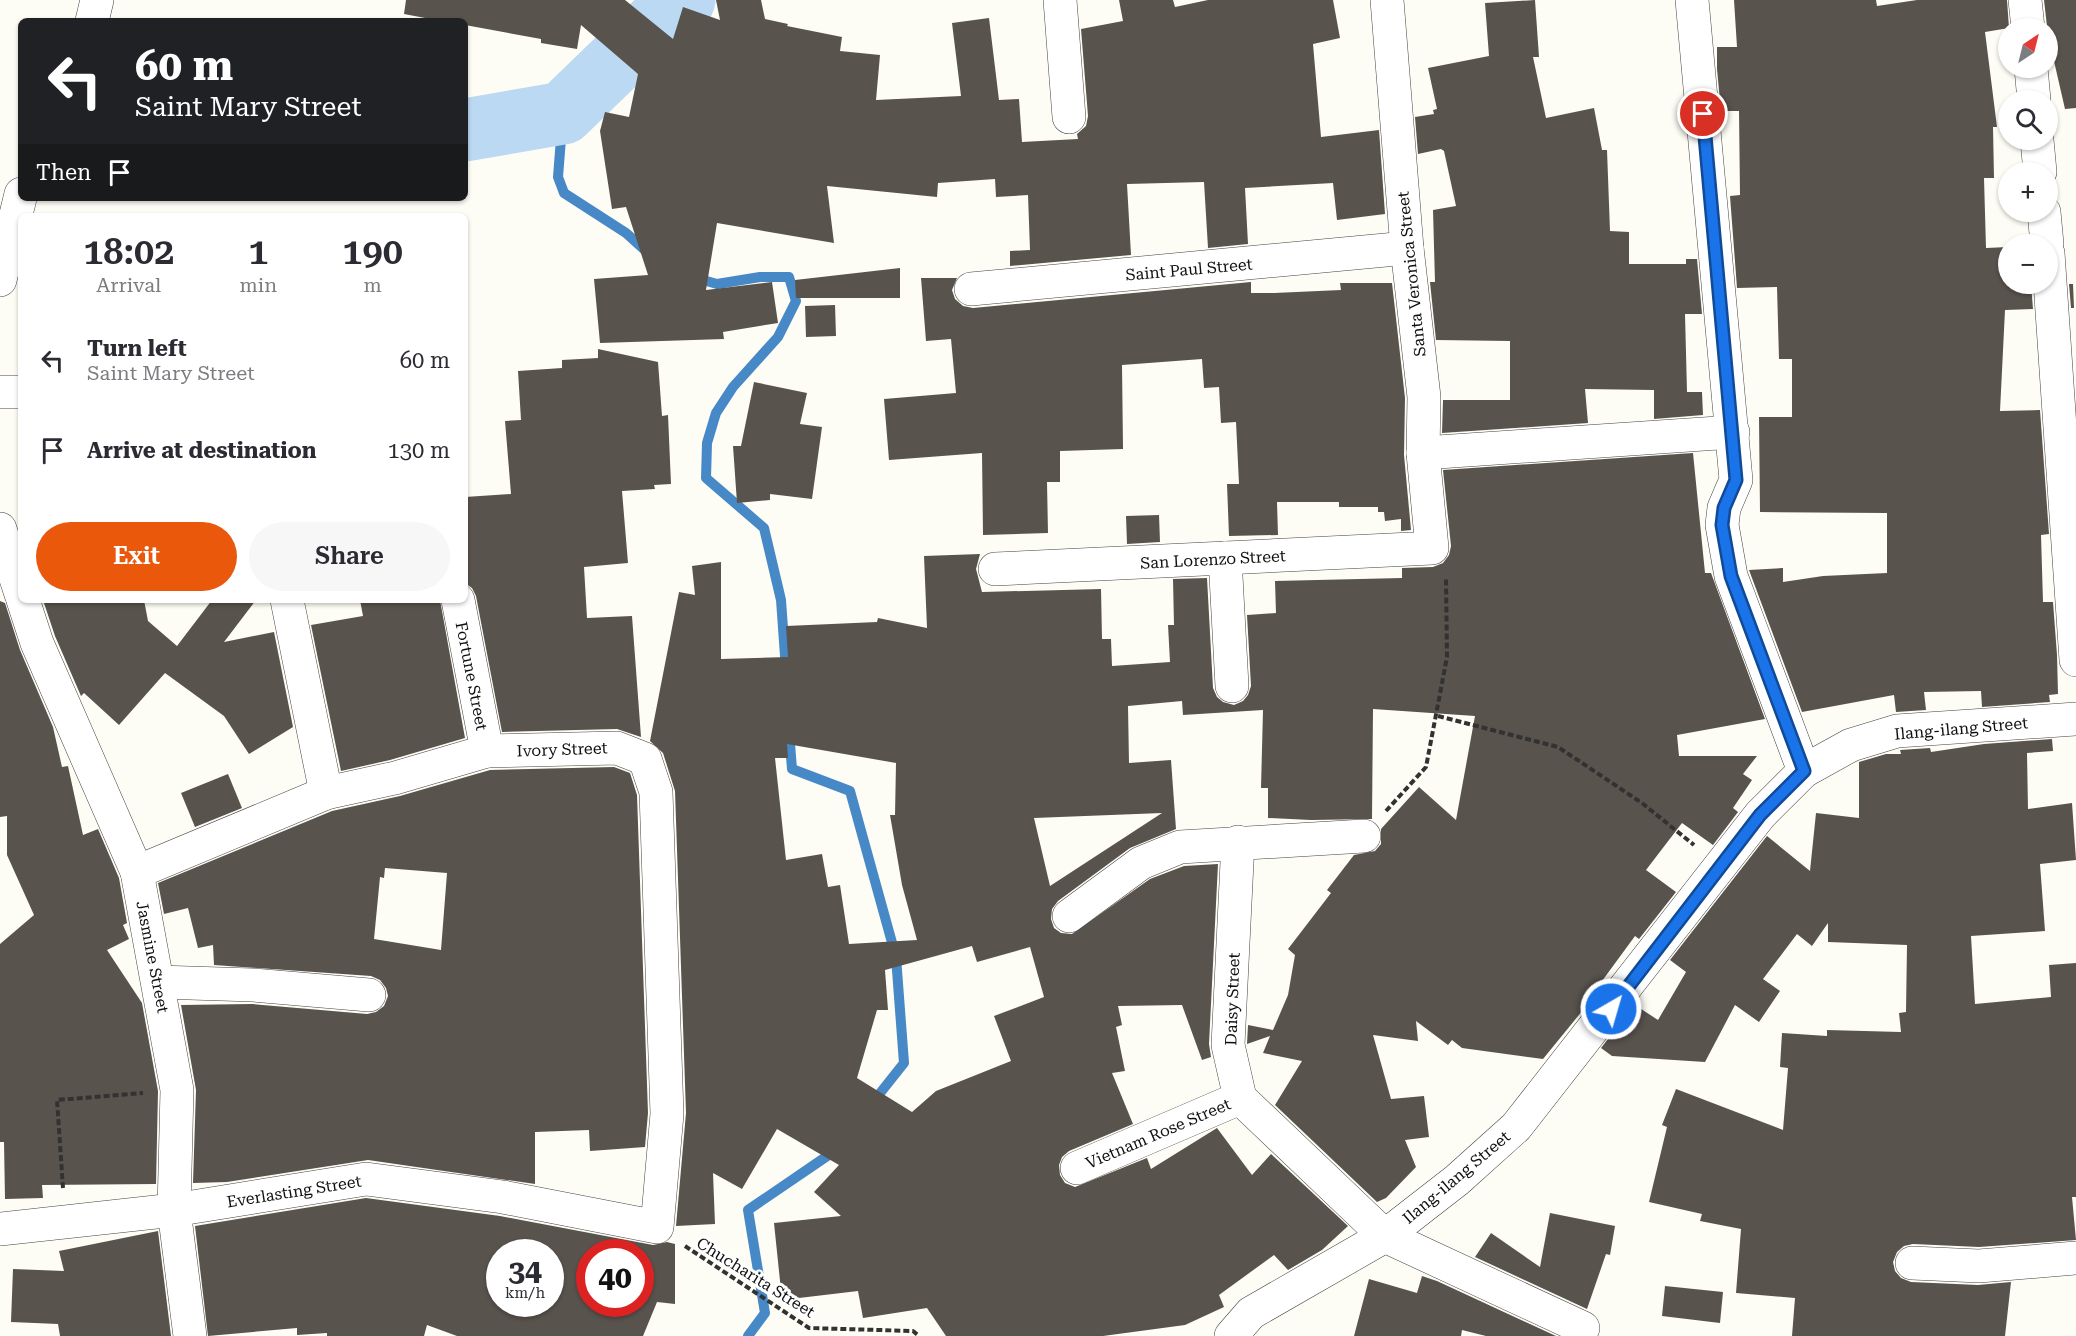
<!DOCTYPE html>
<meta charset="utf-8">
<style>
:root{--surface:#fff;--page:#f7f7f7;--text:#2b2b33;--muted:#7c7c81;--accent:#ea580c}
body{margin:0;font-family:"Roboto Serif",serif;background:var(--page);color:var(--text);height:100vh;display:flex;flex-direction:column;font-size:22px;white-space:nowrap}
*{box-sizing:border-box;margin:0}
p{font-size:20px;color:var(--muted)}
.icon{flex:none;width:33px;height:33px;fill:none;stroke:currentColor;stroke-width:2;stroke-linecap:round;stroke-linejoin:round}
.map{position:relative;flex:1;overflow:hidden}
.drawer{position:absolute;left:18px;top:213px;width:450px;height:390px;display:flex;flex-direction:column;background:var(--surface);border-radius:9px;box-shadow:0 2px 4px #0004}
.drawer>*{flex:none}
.hud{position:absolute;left:18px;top:18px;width:450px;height:183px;border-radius:9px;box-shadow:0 2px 4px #0004;background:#202124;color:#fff;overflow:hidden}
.needle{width:39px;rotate:35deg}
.tools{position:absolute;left:1998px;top:18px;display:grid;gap:12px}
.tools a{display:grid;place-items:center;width:60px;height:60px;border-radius:50%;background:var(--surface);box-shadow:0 2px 4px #0004;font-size:30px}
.speed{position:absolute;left:486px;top:1239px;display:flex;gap:12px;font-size:30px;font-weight:700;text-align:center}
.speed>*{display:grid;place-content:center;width:78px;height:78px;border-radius:50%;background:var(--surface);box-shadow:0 2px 4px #0004;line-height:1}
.speed small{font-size:15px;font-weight:400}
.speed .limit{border:9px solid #d22;background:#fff;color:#111}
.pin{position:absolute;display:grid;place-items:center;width:51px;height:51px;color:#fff;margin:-26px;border:3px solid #fff;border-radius:50%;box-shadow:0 2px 6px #0007}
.me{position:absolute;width:66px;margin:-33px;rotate:38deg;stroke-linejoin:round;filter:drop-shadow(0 0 4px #0008)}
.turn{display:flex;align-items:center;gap:21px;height:126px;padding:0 18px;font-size:27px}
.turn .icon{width:78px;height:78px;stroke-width:2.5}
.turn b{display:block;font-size:42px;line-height:51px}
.then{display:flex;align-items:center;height:57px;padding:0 18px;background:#0003;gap:12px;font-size:22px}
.eta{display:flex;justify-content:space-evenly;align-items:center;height:102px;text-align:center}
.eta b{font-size:36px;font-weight:600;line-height:42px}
.cta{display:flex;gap:12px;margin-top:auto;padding:12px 18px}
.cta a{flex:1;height:69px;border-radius:36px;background:var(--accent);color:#fff;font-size:24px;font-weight:600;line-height:69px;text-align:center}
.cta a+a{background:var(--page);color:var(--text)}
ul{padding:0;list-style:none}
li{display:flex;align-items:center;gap:18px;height:90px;padding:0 18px}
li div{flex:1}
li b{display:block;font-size:22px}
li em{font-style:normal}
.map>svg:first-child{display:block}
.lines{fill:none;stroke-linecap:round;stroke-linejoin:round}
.stream{stroke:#4788c6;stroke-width:10}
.river{stroke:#bcd9f3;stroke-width:63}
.building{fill:#59534d;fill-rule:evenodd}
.minor-casing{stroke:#434343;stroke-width:34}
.path{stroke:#323232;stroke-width:4;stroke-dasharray:6 3;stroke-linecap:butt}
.minor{stroke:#fff;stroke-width:33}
.route-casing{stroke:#114b97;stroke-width:15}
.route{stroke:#1a73e8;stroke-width:10}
.labels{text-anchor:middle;stroke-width:6;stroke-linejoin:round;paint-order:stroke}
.street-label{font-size:16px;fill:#101010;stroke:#fff}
</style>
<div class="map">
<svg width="2076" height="1336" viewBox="0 0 2076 1336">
<rect width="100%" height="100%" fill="#fefdf5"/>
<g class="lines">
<g class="stream">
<path d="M 563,113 L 558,177 L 564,193 L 626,233 L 647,252"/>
<path d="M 696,278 L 717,284 L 760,277 L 789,277 L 796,301 L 778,337 L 733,387 L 716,413 L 707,443 L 706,478 L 764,528 L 781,600 L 786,670"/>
<path d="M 789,731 L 792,769 L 850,791 L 896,957 L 904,1063 L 873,1102"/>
<path d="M 748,1336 L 765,1313 L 748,1210 L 836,1150"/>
</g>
<path class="river" d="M 465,130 L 563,113 L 658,21 L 684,0"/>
</g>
<g class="building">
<path d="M 406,0 L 625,0 L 673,39 L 683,7 L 720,20 L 716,0 L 761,0 L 765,19 L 788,24 L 787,26 L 842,37 L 840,51 L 880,55 L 876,100 L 961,96 L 952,23 L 989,18 L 999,100 L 1019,99 L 1022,142 L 1078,139 L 1077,134 L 1086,126 L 1088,116 L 1081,29 L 1123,21 L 1119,0 L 1173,0 L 1175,7 L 1208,0 L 1333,0 L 1340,38 L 1313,44 L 1321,137 L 1379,130 L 1385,214 L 1337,220 L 1333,183 L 1245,188 L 1248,244 L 1208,248 L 1204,182 L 1127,184 L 1131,255 L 1010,266 L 1010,251 L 1030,250 L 1028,195 L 996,197 L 995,179 L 938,183 L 937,197 L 827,186 L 834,243 L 717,223 L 706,290 L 772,282 L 778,323 L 723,332 L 724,339 L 600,343 L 594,279 L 648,275 L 626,207 L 612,209 L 600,131 L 605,112 L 629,117 L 638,74 L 581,25 L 577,49 L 541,43 L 541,39 L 465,25 L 465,21 L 441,21 L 404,14 Z"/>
<path d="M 1535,0 L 1539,57 L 1533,57 L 1546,118 L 1594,108 L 1602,150 L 1607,150 L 1610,231 L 1629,232 L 1629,264 L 1686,264 L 1686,259 L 1697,259 L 1702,314 L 1685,314 L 1687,392 L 1702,392 L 1703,415 L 1654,419 L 1654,390 L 1585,389 L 1588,423 L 1442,433 L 1443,400 L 1510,400 L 1510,341 L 1436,340 L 1430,282 L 1435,282 L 1433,210 L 1456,206 L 1444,151 L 1441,149 L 1418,154 L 1415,117 L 1434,114 L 1433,110 L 1437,109 L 1428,68 L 1489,56 L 1485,3 Z"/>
<path d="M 1734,0 L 1876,0 L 1877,6 L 1917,0 L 2007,0 L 2009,28 L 1985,32 L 1997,127 L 1993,127 L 1994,178 L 1984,178 L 1986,248 L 2008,247 L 2008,284 L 2031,284 L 2033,309 L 2005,310 L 2000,411 L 2040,410 L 2049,534 L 2041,535 L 2043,602 L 2053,602 L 2057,655 L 2058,694 L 2049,695 L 2050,702 L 1982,707 L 1981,691 L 1924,692 L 1926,710 L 1896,712 L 1894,695 L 1802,712 L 1749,570 L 1783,568 L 1783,582 L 1823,576 L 1887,573 L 1887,513 L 1760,512 L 1759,417 L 1792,417 L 1792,359 L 1779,359 L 1777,287 L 1737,288 L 1730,196 L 1740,195 L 1739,111 L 1721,111 L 1717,69 L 1717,47 L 1737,47 Z"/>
<path d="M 2044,0 L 2076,0 L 2076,108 L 2065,109 L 2048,35 Z"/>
<path d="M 900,268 L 900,298 L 796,298 L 795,280 Z"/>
<path d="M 921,278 L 957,278 L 952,290 L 955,299 L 963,306 L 973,308 L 1251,282 L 1251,293 L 1274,293 L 1341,290 L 1340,283 L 1392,283 L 1405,398 L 1404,455 L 1411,530 L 1401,531 L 1401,519 L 1385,521 L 1384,512 L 1378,512 L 1378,507 L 1339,507 L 1339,502 L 1277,502 L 1278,535 L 1229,536 L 1227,484 L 1239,484 L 1236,422 L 1221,423 L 1219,387 L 1204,388 L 1202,359 L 1122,365 L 1123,449 L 1060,451 L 1060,482 L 1047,482 L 1048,533 L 983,535 L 982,453 L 889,460 L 884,399 L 956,393 L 951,339 L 926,341 Z"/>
<path d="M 2069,284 L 2073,284 L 2074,308 L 2071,308 Z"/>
<path d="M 835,305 L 836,336 L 806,337 L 805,306 Z"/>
<path d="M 598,349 L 658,362 L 662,416 L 668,415 L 671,484 L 654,485 L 655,489 L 622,491 L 628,563 L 584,567 L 587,618 L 632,616 L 641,737 L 617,729 L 502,732 L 476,596 L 472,588 L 465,583 L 465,497 L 511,494 L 505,421 L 521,420 L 518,371 L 562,368 L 562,360 L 598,358 Z"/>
<path d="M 754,382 L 807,393 L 800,424 L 822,427 L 812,499 L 770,494 L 770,500 L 737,503 L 733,446 L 741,446 Z"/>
<path d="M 1693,453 L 1705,573 L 1711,573 L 1765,719 L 1677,735 L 1679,756 L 1757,756 L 1743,774 L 1752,780 L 1733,808 L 1738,812 L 1713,845 L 1682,823 L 1646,870 L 1676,892 L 1639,939 L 1635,936 L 1602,981 L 1605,983 L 1543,1059 L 1462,1048 L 1452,1040 L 1448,1045 L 1416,1021 L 1418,1041 L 1373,1035 L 1391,1099 L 1424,1096 L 1429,1137 L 1405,1140 L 1416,1167 L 1386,1198 L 1377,1202 L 1275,1105 L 1302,1061 L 1263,1053 L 1270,1036 L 1247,1044 L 1248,1025 L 1273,1030 L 1288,995 L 1295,955 L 1288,949 L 1331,893 L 1327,890 L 1354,855 L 1375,851 L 1381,844 L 1381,829 L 1419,787 L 1456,820 L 1475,716 L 1373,709 L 1372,819 L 1311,820 L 1268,818 L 1268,788 L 1261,788 L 1263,710 L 1183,715 L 1182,701 L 1128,706 L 1129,763 L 1171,760 L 1176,829 L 1130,848 L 1058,901 L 1052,909 L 1051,919 L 1054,928 L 1061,933 L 1072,934 L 1150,879 L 1184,866 L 1218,864 L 1209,1044 L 1211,1057 L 1202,1060 L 1182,1005 L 1118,1006 L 1122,1025 L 1116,1027 L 1125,1071 L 1112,1073 L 1133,1124 L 1069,1151 L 1062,1157 L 1059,1165 L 1060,1175 L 1065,1183 L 1075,1187 L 1147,1158 L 1151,1169 L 1217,1128 L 1252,1175 L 1271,1154 L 1348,1226 L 1322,1250 L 1288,1270 L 1274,1255 L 1219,1295 L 1224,1307 L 1185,1325 L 1103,1336 L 946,1336 L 927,1308 L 863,1318 L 858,1291 L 782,1300 L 774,1223 L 841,1216 L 814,1192 L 839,1165 L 777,1129 L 742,1189 L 713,1173 L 715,1224 L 676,1226 L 686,1113 L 675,791 L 663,753 L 650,741 L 679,592 L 695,595 L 692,566 L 721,562 L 721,659 L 788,657 L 786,626 L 877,622 L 878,618 L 927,628 L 924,556 L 980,554 L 976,569 L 982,592 L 1101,589 L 1102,639 L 1111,639 L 1112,666 L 1170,662 L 1168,625 L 1174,625 L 1173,579 L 1207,578 L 1213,688 L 1217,697 L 1223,702 L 1234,705 L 1243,701 L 1248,695 L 1251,686 L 1247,615 L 1276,613 L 1275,581 L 1402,578 L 1402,568 L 1433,567 L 1443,563 L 1449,555 L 1451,546 L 1443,470 ZM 787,744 L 896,763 L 895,815 L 890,815 L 902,885 L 917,940 L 849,944 L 840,885 L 828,887 L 822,854 L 786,860 L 775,758 L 788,758 ZM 1162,813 L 1050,886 L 1034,818 ZM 972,946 L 977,962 L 1030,947 L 1044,997 L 994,1016 L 1011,1061 L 936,1091 L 912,1112 L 857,1078 L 877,1010 L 888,1010 L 885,970 Z"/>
<path d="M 1159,515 L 1160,542 L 1127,544 L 1126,516 Z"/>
<path d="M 43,600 L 144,600 L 148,621 L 177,646 L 212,600 L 256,600 L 224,642 L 274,632 L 293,727 L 249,754 L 224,716 L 165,673 L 119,725 L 84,693 L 81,696 L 55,636 Z"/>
<path d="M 360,600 L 440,600 L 465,738 L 390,760 L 341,771 L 311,625 L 363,616 Z"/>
<path d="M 0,601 L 5,603 L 20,650 L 53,727 L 62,767 L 68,766 L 83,835 L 98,829 L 119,878 L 127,923 L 123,925 L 129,939 L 107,950 L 142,1003 L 158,1091 L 156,1184 L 42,1185 L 43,1198 L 5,1199 L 4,1142 L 0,1142 L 0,944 L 34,915 L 7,855 L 7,816 L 0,817 Z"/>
<path d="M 2052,739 L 2053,751 L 2027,753 L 2028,809 L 2072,803 L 2076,860 L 2040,864 L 2045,931 L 1971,936 L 1975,1004 L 2051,997 L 2049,965 L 2076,963 L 2076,1197 L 2072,1197 L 2076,1240 L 1979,1247 L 1913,1244 L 1904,1246 L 1897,1252 L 1893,1262 L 1895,1271 L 1901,1278 L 1911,1282 L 1978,1285 L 2011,1282 L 2005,1336 L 1792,1336 L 1795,1298 L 1736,1293 L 1741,1229 L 1700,1221 L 1702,1214 L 1649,1202 L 1667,1127 L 1662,1125 L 1676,1089 L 1783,1130 L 1788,1068 L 1780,1067 L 1782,1033 L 1827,1036 L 1827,1030 L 1901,1032 L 1899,1013 L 1906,1012 L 1907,945 L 1828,942 L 1828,923 L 1812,946 L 1797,934 L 1763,979 L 1780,991 L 1759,1022 L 1735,1005 L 1705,1062 L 1612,1056 L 1601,1048 L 1635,1005 L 1658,1020 L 1686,972 L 1670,960 L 1767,836 L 1810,871 L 1816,813 L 1859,818 L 1859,762 L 1886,754 L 1901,754 L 1900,750 L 1930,748 L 1931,752 L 1984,744 Z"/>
<path d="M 614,767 L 630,773 L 637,795 L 648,1113 L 645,1147 L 590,1151 L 589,1130 L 535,1132 L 535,1184 L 368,1160 L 227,1182 L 193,1183 L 196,1090 L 181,1005 L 252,1004 L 367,1014 L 376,1012 L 384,1006 L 388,996 L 386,988 L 380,980 L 371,976 L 214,965 L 213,945 L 198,948 L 188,908 L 164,914 L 158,883 L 332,811 L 400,796 L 490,770 ZM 385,868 L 447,873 L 441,950 L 374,939 L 380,877 L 384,878 Z"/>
<path d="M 228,774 L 242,808 L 195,827 L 181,793 Z"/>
<path d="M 366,1198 L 500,1216 L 653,1245 L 667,1242 L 675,1244 L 675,1304 L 657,1302 L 643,1336 L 457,1336 L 427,1325 L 424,1336 L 327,1336 L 327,1333 L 297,1335 L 297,1328 L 208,1336 L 195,1226 ZM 500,1252 L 550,1252 L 550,1304 L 500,1304 ZM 590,1252 L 640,1252 L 640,1304 L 590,1304 Z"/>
<path d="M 1550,1213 L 1615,1226 L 1610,1255 L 1606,1254 L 1587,1309 L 1475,1257 L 1491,1233 L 1540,1267 Z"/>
<path d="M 158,1231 L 171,1336 L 60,1336 L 58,1324 L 11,1322 L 13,1269 L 64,1271 L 59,1251 Z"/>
<path d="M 1422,1276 L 1437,1281 L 1556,1336 L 1486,1336 L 1462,1330 L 1461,1336 L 1354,1336 L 1369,1279 L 1417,1293 Z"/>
<path d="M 1665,1286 L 1723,1292 L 1720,1323 L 1662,1316 Z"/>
</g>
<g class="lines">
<defs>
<g id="minor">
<path d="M 1060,0 L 1069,117"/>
<path d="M 1692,0 L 1736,480 L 1724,508 L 1722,525 L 1731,576 L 1804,771"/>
<path d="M 2025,0 L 2028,28"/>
<path d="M 92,21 L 97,0"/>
<path d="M 2031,68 L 2034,100"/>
<path d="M 2037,140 L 2040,172"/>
<path d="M 2044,212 L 2047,244"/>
<path d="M 2048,253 L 2076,660"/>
<path d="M 0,280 L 21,194"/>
<path d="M 971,289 L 1407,248"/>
<path d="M 0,392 L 21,392"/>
<path d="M 1423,453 L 1733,432"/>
<path d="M 0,529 L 21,594"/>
<path d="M 1225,558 L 1232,686"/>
<path d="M 995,569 L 1432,548 L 1423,453 L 1424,397 L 1407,248 L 1387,0"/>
<path d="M 23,600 L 37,643 L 137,872 L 177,1090 L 174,1210 L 190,1336"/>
<path d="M 287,600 L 326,793"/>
<path d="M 458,600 L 487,751"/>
<path d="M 1238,842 L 1228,1045 L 1240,1098 L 1385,1236 L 1583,1328"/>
<path d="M 1069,916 L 1141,863 L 1180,847 L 1364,836"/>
<path d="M 158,982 L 253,985 L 369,995"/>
<path d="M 1077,1168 L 1240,1098"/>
<path d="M 0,1229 L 174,1210 L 366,1179 L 503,1197 L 657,1227 L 667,1114 L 656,792 L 645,759 L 617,748 L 487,751 L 395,778 L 326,793 L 137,872"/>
<path d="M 1912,1263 L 1979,1266 L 2076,1258"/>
<path d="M 1231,1336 L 1251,1313 L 1385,1236 L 1457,1180 L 1516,1127 L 1760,815 L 1804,771 L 1851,745 L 1897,731 L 2076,719"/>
</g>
</defs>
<use href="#minor" class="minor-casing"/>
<g class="path">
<path d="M 1438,716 L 1558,747 L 1642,803 L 1694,845"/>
<path d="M 1386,811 L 1426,767 L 1447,657 L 1446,578"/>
<path d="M 63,1188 L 57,1100 L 143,1093"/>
<path d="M 685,1246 L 809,1328 L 913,1331 L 919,1336"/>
</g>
<use href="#minor" class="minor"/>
</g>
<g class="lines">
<defs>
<path id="route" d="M 1611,1009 L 1760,815 L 1804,771 L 1731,576 L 1722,525 L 1724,508 L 1736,480 L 1703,114"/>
</defs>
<use href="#route" class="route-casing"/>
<use href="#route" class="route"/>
</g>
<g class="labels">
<g class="street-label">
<text transform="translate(1189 269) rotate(-5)" y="6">Saint Paul Street</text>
<text transform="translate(1411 274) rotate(-96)" y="6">Santa Veronica Street</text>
<text transform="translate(1213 559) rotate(-3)" y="6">San Lorenzo Street</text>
<text transform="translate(472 676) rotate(79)" y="6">Fortune Street</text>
<text transform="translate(1961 728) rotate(-5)" y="6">Ilang-ilang Street</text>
<text transform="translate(562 749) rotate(-2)" y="6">Ivory Street</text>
<text transform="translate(153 957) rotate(79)" y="6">Jasmine Street</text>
<text transform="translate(1232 999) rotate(-88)" y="6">Daisy Street</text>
<text transform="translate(1158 1133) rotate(-23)" y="6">Vietnam Rose Street</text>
<text transform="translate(1456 1177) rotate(-40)" y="6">Ilang-ilang Street</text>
<text transform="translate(294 1191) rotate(-9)" y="6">Everlasting Street</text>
<text transform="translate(756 1277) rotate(32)" y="6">Chucharita Street</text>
</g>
</g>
</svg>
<div class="tools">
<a><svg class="needle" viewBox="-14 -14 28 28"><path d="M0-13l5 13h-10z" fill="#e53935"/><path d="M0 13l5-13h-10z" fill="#7c7c81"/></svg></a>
<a><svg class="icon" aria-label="search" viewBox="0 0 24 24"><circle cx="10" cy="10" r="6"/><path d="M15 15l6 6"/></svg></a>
<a>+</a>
<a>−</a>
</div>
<div class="speed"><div>34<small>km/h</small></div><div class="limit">40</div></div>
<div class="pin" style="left:1703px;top:114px;background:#d93025"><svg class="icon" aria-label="arrive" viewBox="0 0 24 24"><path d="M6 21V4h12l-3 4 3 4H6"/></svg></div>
<svg class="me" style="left:1611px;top:1009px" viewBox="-20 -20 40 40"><circle r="17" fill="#1a73e8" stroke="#fff" stroke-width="3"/><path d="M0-11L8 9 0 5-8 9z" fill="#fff"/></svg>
<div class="hud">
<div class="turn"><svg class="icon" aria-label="left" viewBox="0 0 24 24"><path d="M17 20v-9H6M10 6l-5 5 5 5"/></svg><div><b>60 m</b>Saint Mary Street</div></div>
<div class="then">Then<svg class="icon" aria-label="arrive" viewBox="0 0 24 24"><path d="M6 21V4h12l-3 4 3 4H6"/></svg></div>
</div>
<section class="drawer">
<div class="eta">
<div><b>18:02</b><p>Arrival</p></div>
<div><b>1</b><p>min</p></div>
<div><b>190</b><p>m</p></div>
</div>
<ul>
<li><svg class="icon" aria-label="left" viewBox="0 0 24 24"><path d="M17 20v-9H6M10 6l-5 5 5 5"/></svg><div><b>Turn left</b><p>Saint Mary Street</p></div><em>60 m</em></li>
<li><svg class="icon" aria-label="arrive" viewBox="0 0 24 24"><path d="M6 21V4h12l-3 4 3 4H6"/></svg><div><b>Arrive at destination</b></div><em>130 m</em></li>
</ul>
<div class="cta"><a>Exit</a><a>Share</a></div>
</section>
</div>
